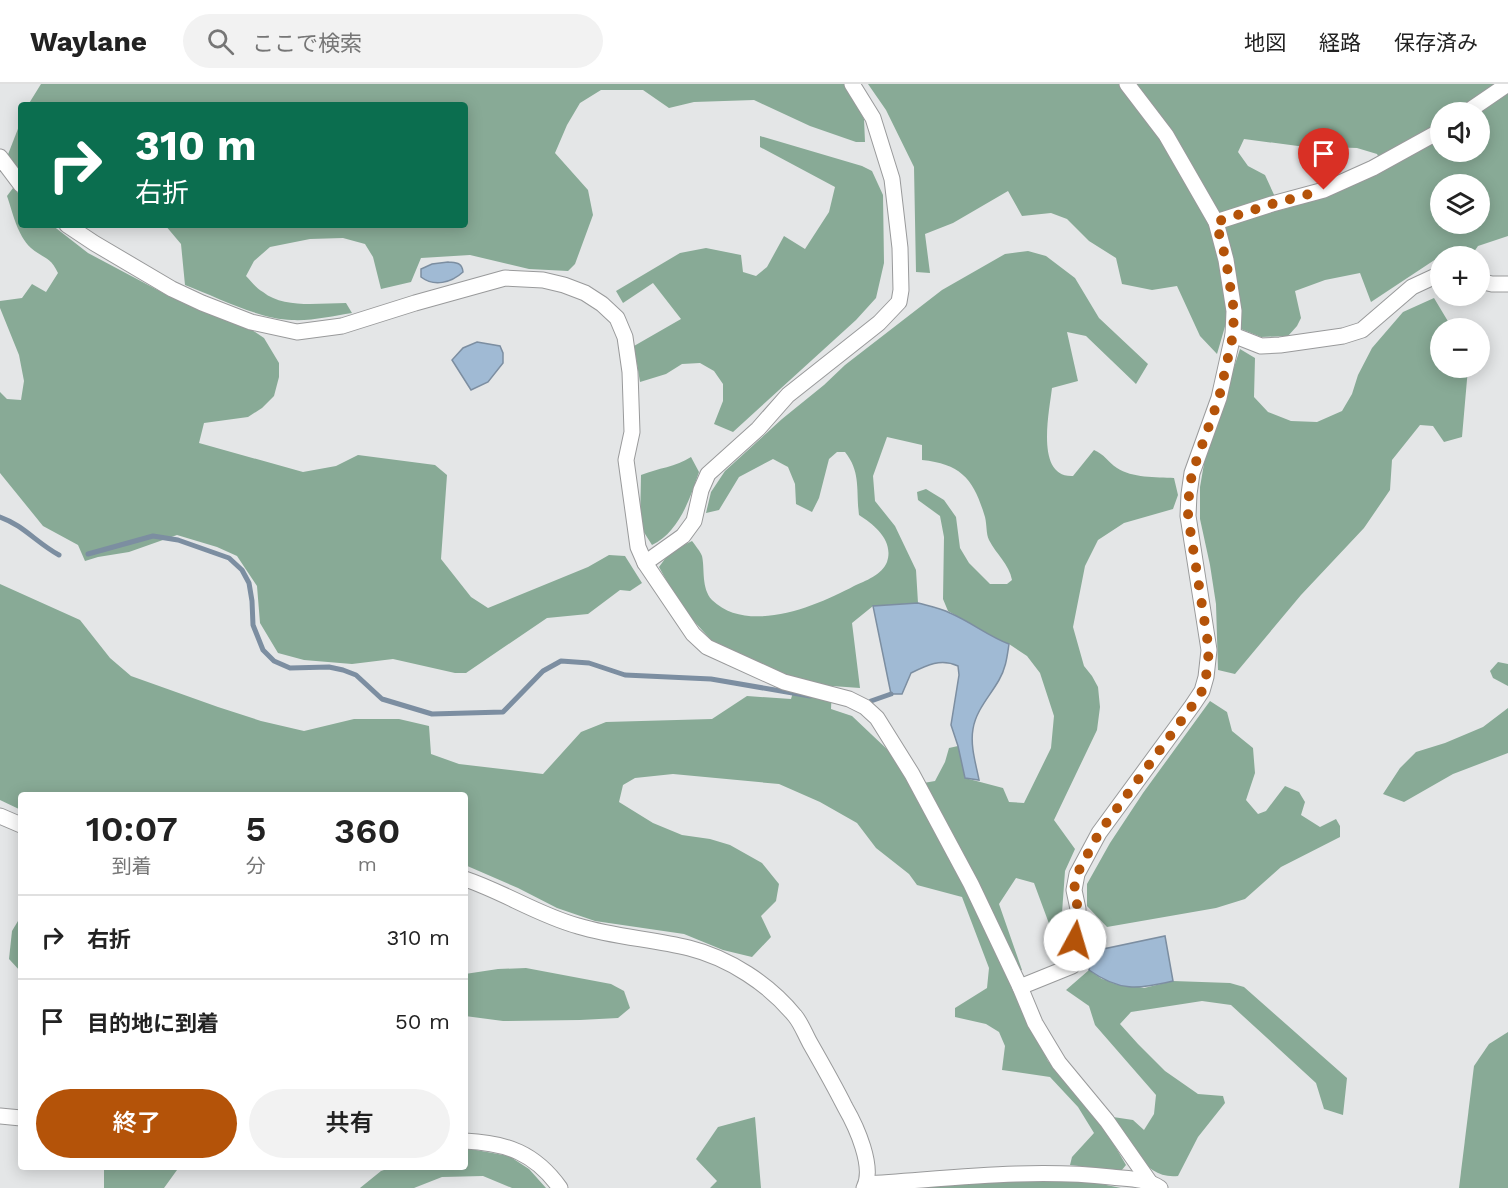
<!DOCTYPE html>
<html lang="ja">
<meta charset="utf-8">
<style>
:root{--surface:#fff;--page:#f2f2f2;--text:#222;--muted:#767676;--line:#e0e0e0;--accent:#b45309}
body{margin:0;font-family:"Work Sans","Noto Sans JP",sans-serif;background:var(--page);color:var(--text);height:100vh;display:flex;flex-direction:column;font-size:22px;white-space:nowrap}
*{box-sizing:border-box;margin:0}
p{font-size:20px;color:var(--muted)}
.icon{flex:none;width:33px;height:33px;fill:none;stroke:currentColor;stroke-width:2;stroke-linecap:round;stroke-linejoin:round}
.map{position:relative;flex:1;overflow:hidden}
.side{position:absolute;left:18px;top:708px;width:450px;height:378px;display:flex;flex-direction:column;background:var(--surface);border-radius:6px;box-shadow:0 3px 15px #0003}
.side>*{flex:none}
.top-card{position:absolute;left:18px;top:18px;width:450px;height:126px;border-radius:6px;box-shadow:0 3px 15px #0003;background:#0b6e4f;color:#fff;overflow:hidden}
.fabs{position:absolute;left:1430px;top:18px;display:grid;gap:12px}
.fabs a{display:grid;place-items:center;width:60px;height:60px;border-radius:50%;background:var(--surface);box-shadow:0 3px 15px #0003;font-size:30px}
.pin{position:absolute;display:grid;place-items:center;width:51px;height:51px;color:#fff;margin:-62px -26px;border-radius:50% 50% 50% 0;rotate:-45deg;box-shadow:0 0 6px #0007}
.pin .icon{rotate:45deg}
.me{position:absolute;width:66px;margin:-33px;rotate:6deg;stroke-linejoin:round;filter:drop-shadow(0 0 4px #0008)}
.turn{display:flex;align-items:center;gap:21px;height:126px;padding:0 18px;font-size:27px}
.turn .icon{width:78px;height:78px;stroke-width:2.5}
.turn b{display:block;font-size:42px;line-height:51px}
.eta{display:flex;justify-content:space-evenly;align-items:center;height:102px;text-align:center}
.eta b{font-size:36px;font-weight:600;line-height:42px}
.action{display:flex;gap:12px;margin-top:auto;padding:12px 18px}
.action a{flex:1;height:69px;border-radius:36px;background:var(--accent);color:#fff;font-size:24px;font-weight:600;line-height:69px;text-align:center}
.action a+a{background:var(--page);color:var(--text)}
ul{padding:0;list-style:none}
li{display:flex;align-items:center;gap:18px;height:84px;padding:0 18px;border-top:2px solid var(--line)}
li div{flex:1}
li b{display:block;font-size:22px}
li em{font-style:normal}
header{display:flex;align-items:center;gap:36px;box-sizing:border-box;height:84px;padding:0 30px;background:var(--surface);border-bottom:2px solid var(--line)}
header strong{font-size:28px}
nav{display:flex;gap:33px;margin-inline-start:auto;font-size:21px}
.search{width:420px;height:54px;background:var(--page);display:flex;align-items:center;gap:15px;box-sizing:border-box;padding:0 21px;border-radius:33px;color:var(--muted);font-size:22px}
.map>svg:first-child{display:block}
.forest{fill:#88aa96;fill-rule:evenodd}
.water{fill:#a0bad4;stroke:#7c8ea1;stroke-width:1.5}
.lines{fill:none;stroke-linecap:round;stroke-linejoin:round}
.stream{stroke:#7c8ea1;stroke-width:5}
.street-casing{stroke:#999a9b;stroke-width:17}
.street{stroke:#fff;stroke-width:15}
.route{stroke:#b45309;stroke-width:10;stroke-dasharray:0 18}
</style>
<header>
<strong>Waylane</strong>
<div class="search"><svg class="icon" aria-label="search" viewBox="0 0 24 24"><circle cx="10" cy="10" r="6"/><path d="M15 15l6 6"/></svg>ここで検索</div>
<nav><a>地図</a><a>経路</a><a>保存済み</a></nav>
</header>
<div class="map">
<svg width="1508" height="1104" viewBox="0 0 1508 1104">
<rect width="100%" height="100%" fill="#e4e6e7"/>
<g class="forest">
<path d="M 41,0 L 845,0 L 864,35 L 865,58 L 856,58 L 810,42 L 754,16 L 694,18 L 669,24 L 643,6 L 601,6 L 580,19 L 567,41 L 555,69 L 588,106 L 593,131 L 575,180 L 568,187 L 529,185 L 470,171 L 421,174 L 411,198 L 381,205 L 373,173 L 365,160 L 343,154 L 310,155 L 270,163 L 254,177 L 246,192 C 251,197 256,204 263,208 C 284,225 320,219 346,219 L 352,229 C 333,232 312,237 292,236 C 258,235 217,213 185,201 L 181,160 L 165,141 L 465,141 L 465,21 L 28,21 Z"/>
<path d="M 868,0 L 1508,0 L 1508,152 L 1478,162 L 1471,172 L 1439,173 L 1371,218 L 1360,189 L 1325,196 L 1295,207 L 1301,234 L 1297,242 L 1288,252 L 1261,253 L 1226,239 L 1217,270 L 1200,252 L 1177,202 L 1152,206 L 1122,200 L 1116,174 L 1089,157 L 1067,135 L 1051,129 L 1022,132 L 1008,107 L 953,139 L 925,150 L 930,189 L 916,188 L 914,83 L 886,26 ZM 1440,28 L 1479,28 L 1479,68 L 1440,68 ZM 1244,55 L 1298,62 L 1357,64 L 1377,70 L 1384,84 L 1325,113 L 1281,126 L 1265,91 L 1248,82 L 1238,68 ZM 1440,100 L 1479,100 L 1479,140 L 1440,140 Z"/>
<path d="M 21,37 L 21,88 L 7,73 Z"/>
<path d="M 760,52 L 862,82 L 872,87 L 883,111 L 884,179 L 876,214 L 856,236 L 733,348 L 714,340 L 723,317 L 723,300 L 714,287 L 700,279 L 682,280 L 666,290 L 640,298 L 634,262 L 681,235 L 653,199 L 623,219 L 616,207 L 680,169 L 706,164 L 741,171 L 743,188 L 756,192 L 767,183 L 784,152 L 805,165 L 829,128 L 835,103 L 760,63 Z"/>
<path d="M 13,104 L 21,112 L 21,141 L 52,141 L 88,169 L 167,211 L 252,246 L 264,254 L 279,279 L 279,293 L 274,312 L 262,324 L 248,333 L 204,339 L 199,359 L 303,388 L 336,382 L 358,371 L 435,381 L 447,391 L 441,475 L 471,513 L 488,524 L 588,483 L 609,471 L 625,472 L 642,499 L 630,507 L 620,506 L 588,530 L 547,534 L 466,589 L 455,589 L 393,575 L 352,580 L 304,576 L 278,569 L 260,539 L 257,502 L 237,472 L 217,463 L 177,451 L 129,468 L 98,473 L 85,477 L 78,461 L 43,442 L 0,389 L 0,308 L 7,315 L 21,316 L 24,297 L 19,271 L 0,224 L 0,217 L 22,214 L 32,200 L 46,208 L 58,189 C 50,172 44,175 31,164 C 17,151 13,129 7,112 Z"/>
<path d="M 1028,167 L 1046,172 L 1075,194 L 1099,234 L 1148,280 L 1136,300 L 1086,252 L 1067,248 L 1078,297 L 1052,304 C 1049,329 1035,394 1073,392 L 1094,366 C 1104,370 1108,378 1117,384 C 1132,394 1156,393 1174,394 L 1178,411 L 1173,425 L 1124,439 L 1098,456 L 1085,482 L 1073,543 L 1084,582 L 1092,592 L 1098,603 L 1100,623 L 1097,646 L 1054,736 L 1075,765 L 1065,787 L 1061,843 L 1051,845 L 1034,799 L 1016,794 L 999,820 L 1022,886 L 1008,892 L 1048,977 L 1104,1043 L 1126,1081 L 1121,1087 L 1070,1081 L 1072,1073 L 1094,1049 L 1078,1023 L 1050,993 L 1002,986 L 1005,962 L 999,948 L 986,940 L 955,933 L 955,924 L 987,904 L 989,884 L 962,813 L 917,801 L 909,790 L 876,764 L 857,739 L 820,718 L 779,700 L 673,690 L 635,694 L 623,701 L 619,718 L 653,739 L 682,751 L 710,755 L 730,761 L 762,779 L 779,800 L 776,817 L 761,832 L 771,853 L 752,873 L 723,866 L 684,850 L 595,837 L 557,824 L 518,804 L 465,781 L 465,711 L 21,711 L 21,726 L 0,716 L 0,500 L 80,536 L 110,574 L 131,592 L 218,623 L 261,637 L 304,647 L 354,635 L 399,635 L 429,642 L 431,670 L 459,680 L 543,690 L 581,648 L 606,638 L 712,635 L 747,612 L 791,615 L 797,595 L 773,587 L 712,557 L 681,523 L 659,483 L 670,468 L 692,457 C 695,461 700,467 702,472 C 705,485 701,504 712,516 C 748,551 817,522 854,502 C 865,497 882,491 887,478 C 894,457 875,441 859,431 C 856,406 861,388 845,368 L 837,368 L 829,375 L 819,414 L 812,428 L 796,420 L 795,400 L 788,383 L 773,375 L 739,393 L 719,426 L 706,429 L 711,408 L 725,387 L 782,335 L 824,301 L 845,281 L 942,206 L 1005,170 ZM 887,353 L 922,361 L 922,376 C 962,380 974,396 985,433 C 987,441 986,450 989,456 C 996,470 1009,480 1012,496 L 1007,500 L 990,500 L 969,479 L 960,464 L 956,433 L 944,416 L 926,405 L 917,408 L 918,416 L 940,432 L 944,453 L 943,515 L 948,527 L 976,543 L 990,552 L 1009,560 L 1027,572 L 1040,589 L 1054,632 L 1051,664 L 1024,719 L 1009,718 L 1003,704 L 965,694 L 958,662 L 949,664 L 945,678 L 935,697 L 912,701 L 890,668 L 852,632 L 831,625 L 832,602 L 860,604 L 852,539 L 873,522 L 918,519 L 916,486 L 895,442 L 875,417 L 873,392 Z"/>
<path d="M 1434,214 L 1452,244 L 1440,244 L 1440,284 L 1468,284 L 1462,353 L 1444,358 L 1433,342 L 1420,341 L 1392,376 L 1390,406 L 1364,444 L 1301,511 L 1235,590 L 1218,586 L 1216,520 L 1210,481 L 1200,435 L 1200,403 L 1206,368 L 1240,265 L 1255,274 L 1254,313 L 1268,328 L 1291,337 L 1317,338 L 1342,327 L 1352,310 L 1358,291 L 1372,264 L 1403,228 Z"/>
<path d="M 691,373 L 699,388 C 690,415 679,448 652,461 L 640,442 L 641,391 C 658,384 676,383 691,373 Z"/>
<path d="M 1498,578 L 1508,580 L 1508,602 L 1493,594 L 1490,587 Z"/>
<path d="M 1210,617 L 1227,628 L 1232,647 L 1253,664 L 1255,689 L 1246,716 L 1258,730 L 1266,727 L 1285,702 L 1299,708 L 1305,718 L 1301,731 L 1320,743 L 1336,735 L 1340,742 L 1340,753 L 1281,783 L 1245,815 L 1216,824 L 1107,843 L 1087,822 L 1087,800 L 1110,759 L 1143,709 Z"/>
<path d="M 1508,624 L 1508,669 L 1453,690 L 1404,718 L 1383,710 L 1400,684 L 1416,668 L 1445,659 L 1483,643 Z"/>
<path d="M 21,832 L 21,888 L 9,875 L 12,847 Z"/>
<path d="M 526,884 L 611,900 L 624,907 L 630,924 L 618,934 L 580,936 L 503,937 L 465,932 L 465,890 L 498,885 Z"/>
<path d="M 1089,886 L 1102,895 L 1144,904 L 1173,897 L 1230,899 L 1244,903 L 1347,994 L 1343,1031 L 1324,1025 L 1316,999 L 1231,921 L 1202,917 L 1131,928 L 1120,940 L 1138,960 L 1165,987 L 1198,1010 L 1223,1012 L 1225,1019 L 1198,1053 L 1178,1092 C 1144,1096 1129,1057 1113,1033 L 1133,1036 L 1144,1046 L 1154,1030 L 1156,1011 L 1095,941 L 1089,922 L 1066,906 Z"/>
<path d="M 1508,948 L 1508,1104 L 1459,1104 L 1474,982 L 1489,960 Z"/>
<path d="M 755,1033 L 761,1104 L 710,1104 L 717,1097 L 696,1075 L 718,1043 Z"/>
<path d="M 465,1064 L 509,1072 L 529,1085 L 546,1104 L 512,1104 L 483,1092 L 442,1093 L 414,1104 L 360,1104 L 381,1087 L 393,1083 L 465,1083 Z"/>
<path d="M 104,1083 L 192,1083 L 177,1086 L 164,1104 L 104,1104 Z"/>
<path d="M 1023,1094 L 1082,1096 L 1121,1104 L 907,1104 Z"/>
</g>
<g class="water">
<path d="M 448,178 C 456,179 462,178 463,188 C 451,199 434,203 421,193 L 421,185 L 432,180 Z"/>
<path d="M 477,258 L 500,262 L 503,269 L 503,279 L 488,298 L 471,306 L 452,276 L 463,264 Z"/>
<path d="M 918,519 C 929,522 940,524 950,529 C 971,538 988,552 1009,560 C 1007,573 1006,584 999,596 C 990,612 976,626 973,645 C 970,662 976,680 979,696 L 965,694 L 958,662 L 951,641 L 959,591 L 958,582 C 941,574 927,581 911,589 L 902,610 L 891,610 L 873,522 Z"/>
<path d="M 1165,852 L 1173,897 C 1137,905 1120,908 1089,886 L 1094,867 Z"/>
</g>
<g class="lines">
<g class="stream">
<path d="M 0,433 C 23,441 38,460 59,471"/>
<path d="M 88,470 L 153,452 L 178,456 L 229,474 L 242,486 L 249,499 L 252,517 L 253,541 L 263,566 L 274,577 L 290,584 L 329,583 L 343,586 L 356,591 L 382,615 L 432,630 L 503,628 L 543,587 L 561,577 L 589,579 L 625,591 L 711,595 L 810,612"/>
<path d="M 871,617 L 891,610"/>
</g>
<defs>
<g id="street">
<path d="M 1467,28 L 1508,0"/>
<path d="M 0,73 L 21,101"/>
<path d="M 1216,138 L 1272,120 L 1324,106 L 1373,84 L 1440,47"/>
<path d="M 67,141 L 94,159 L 172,205 L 202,219 L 251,238 L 297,248 L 342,242 L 415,219 L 505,194 L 543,196 L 564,201 L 585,209 L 602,220 L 617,234 L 625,253 L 630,288 L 632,348 L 626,376 L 638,463 L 645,479 L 693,550 L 707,563 L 784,598 L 849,615 L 865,623 L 877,634 L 912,690 L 971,800 L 1020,903 L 1035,939 L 1059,979 L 1107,1037 L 1149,1097"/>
<path d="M 1479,197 L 1492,200 L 1508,200"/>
<path d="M 1233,251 L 1261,262 L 1280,261 L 1343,252 L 1362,246 L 1412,203 L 1440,190"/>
<path d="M 645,479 L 683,452 L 694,437 L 701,406 L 708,390 L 758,345 L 788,311 L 879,239 L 899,218 L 901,206 L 900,164 L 892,95 L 873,34 L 852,0"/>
<path d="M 0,732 L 21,741"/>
<path d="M 465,795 C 504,808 538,831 578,842 C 614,853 652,855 689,864 C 729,874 769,900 795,932 C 801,939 805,950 810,959 C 822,980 834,1001 845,1023 C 856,1042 875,1083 864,1104"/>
<path d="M 1020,903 L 1072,882 L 1078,825 L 1074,806 L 1077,790 L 1099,749 L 1192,622 L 1202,607 L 1206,593 L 1209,566 L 1188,432 L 1189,410 L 1192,389 L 1219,314 L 1233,251 L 1234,227 L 1226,176 L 1216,138 L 1166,51 L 1127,0"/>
<path d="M 0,1032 L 21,1034"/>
<path d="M 465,1057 C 507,1059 535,1069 560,1104"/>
<path d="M 866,1100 C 947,1095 1029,1084 1111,1093 C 1128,1095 1145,1094 1160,1104"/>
</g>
</defs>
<use href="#street" class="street-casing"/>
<use href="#street" class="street"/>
</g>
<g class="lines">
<path class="route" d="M 1075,856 L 1078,825 L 1074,806 L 1077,790 L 1099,749 L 1192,622 L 1202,607 L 1206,593 L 1209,566 L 1188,432 L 1189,410 L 1192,389 L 1219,314 L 1233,251 L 1234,227 L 1226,176 L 1216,138 L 1272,120 L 1324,106"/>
</g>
</svg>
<div class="fabs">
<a><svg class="icon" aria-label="sound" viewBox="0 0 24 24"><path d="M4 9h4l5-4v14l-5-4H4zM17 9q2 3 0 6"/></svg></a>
<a><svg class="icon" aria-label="layers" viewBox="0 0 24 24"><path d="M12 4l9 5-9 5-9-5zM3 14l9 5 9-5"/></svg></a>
<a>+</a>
<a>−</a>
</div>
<div class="pin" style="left:1324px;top:106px;background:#d93025"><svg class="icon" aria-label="arrive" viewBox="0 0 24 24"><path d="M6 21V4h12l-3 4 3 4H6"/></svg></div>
<svg class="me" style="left:1075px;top:856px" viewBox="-20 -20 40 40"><circle r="19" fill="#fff"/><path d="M0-13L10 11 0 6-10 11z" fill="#b45309"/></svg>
<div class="top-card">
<div class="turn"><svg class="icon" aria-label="right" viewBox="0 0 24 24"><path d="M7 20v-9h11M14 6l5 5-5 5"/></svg><div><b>310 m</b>右折</div></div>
</div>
<section class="side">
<div class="eta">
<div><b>10:07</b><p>到着</p></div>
<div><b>5</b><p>分</p></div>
<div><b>360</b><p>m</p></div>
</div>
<ul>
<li><svg class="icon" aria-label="right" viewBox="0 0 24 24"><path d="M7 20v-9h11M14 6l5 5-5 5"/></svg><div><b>右折</b></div><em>310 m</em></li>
<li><svg class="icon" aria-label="arrive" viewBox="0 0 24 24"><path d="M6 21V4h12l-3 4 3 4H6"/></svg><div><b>目的地に到着</b></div><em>50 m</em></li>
</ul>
<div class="action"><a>終了</a><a>共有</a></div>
</section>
</div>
